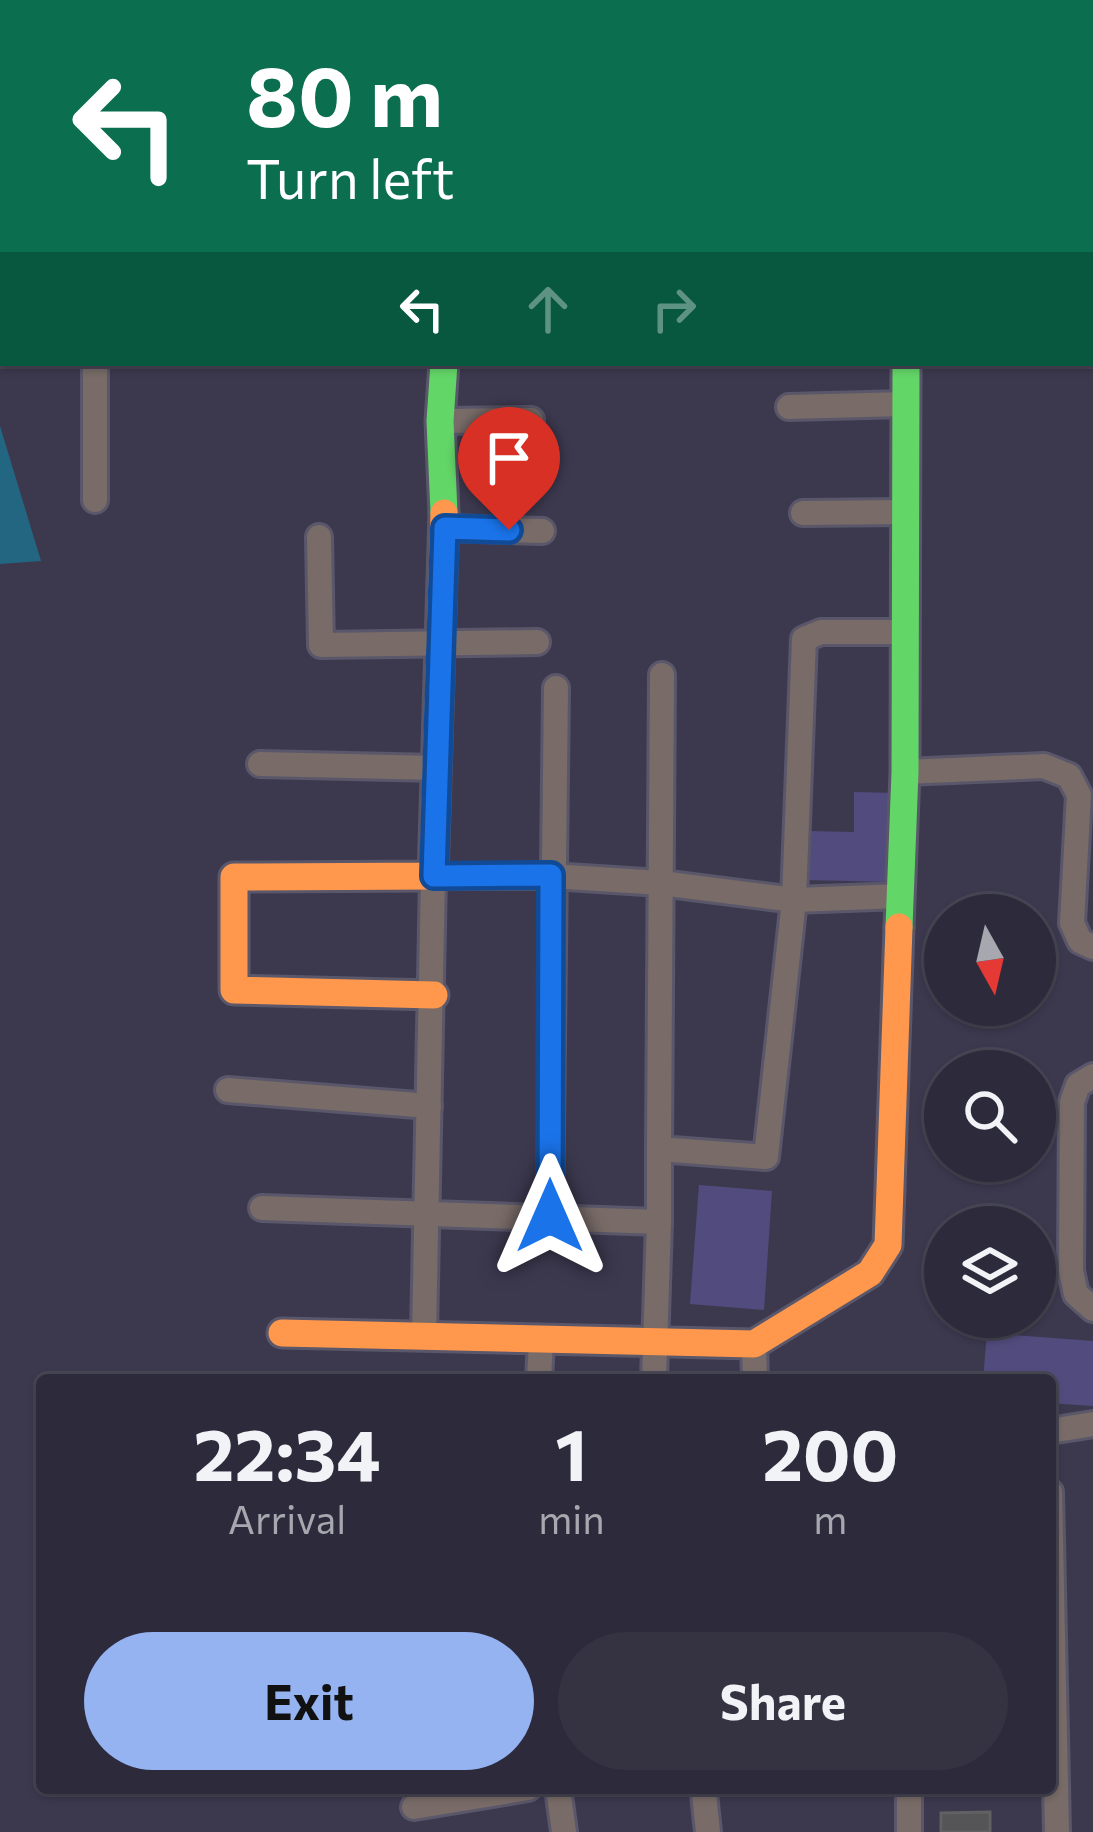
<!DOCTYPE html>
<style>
:root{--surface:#2d2b3b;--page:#353342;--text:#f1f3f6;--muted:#a7a7af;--line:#484755;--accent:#95b2f1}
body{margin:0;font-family:Commissioner,sans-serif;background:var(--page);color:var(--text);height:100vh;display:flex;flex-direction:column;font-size:45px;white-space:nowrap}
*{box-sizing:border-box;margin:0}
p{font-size:39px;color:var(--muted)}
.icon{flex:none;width:66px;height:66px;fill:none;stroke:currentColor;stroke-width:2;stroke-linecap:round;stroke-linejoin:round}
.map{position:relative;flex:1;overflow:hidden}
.details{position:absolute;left:36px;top:1374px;width:1020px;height:420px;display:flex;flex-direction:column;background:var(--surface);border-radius:12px;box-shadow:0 3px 9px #0004,0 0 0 3px var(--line)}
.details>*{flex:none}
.hud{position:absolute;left:0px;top:0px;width:1095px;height:366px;box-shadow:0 3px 9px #0004,0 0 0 3px var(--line);background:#0b6e4f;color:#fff;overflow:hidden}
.needle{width:78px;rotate:172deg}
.buttons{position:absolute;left:924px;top:894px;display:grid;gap:24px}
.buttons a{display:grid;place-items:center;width:132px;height:132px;border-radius:50%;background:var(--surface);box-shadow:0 3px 9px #0004,0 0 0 3px var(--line);font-size:60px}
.pin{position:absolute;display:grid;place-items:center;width:102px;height:102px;color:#fff;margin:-123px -51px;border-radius:50% 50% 50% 0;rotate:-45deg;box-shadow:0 0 12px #0007}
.pin .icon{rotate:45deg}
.me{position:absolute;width:132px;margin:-66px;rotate:0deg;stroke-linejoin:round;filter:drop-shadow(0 0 9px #0008)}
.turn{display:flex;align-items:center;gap:42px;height:252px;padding:0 48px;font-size:54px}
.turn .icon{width:156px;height:156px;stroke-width:2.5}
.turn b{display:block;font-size:84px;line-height:102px}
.lanes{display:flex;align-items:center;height:114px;padding:0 48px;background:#0003;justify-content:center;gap:60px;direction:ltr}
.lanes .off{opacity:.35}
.eta{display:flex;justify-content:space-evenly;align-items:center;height:204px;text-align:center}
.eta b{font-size:72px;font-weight:700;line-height:84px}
.button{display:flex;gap:24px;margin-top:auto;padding:24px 48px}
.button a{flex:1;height:138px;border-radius:72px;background:var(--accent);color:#111;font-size:48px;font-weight:700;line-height:138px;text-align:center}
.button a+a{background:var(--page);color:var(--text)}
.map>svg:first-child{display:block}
.green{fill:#524c7e}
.water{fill:#236682}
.building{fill:#555457;stroke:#616063;stroke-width:3}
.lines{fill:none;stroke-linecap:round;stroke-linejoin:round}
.street-casing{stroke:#595769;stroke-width:30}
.fast-casing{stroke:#595769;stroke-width:33}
.slow-casing{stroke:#595769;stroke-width:33}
.path{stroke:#81787b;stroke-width:6;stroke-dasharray:9 9;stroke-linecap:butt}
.street{stroke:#786b68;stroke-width:24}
.fast{stroke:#63d668;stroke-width:27}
.slow{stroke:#ff974d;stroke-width:27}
.route-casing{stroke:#114b97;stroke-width:30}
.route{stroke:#1a73e8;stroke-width:21}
</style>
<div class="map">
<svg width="1093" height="1832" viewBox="0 0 1093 1832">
<rect width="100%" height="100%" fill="#3c394f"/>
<g class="green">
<path d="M 854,792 L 895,793 L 894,882 L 804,880 L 808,831 L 854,832 Z"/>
<path d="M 699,1185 L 772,1191 L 764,1310 L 690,1304 Z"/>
<path d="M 987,1333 L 1093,1341 L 1093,1406 L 1050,1403 L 1050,1380 L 983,1380 Z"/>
</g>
<path class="water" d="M 0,426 L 41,561 L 0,564 Z"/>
<path class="building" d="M 990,1812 L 990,1832 L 941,1832 L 941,1813 Z"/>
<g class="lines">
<defs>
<g id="street">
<path d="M 972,0 L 972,3"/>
<path d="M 97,3 L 97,0"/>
<path d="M 409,3 L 409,0"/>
<path d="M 95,363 L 95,500"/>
<path d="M 789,407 L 905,404"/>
<path d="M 440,421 L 531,420"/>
<path d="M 803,513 L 904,512"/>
<path d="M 445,528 L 542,531"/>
<path d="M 319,537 L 321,645 L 537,642"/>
<path d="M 662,675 L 659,1149 L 766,1157 L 794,900 L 804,639 L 821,632 L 902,632"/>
<path d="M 260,764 L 437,768"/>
<path d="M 905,772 L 1044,766 L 1069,776 L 1079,795 L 1072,923 L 1080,941 L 1093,947"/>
<path d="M 1093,1076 L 1078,1085 L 1072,1102 L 1071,1271 L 1076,1294 L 1093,1309"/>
<path d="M 228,1090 L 429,1106"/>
<path d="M 262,1208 L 659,1222 L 659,1149"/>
<path d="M 550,1216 L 556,688"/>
<path d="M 424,1335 L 433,876 L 551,876 L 661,883 L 794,900 L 901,896"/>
<path d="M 754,1344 L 755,1380"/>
<path d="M 539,1380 L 541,1340"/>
<path d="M 654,1380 L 659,1222"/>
<path d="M 1050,1431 L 1093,1424"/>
<path d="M 1050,1492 L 1057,1832"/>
<path d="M 558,1788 L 564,1832"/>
<path d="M 909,1788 L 909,1832"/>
<path d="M 704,1794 L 708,1832"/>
<path d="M 414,1807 L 528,1788"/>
</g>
<g id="fast">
<path d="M 444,363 L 440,421 L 444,513"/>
<path d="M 899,927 L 905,772 L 906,363"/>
</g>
<g id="slow">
<path d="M 434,995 L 234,990 L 234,877 L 433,876 L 444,513"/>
<path d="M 282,1333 L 754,1344 L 870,1273 L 888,1245 L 899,927"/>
</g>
</defs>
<use href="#street" class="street-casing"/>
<use href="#fast" class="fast-casing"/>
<use href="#slow" class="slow-casing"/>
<path class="path" d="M 827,0 L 827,3"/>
<use href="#street" class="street"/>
<use href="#fast" class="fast"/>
<use href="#slow" class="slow"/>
</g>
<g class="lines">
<defs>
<path id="route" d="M 509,530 L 445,528 L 434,876 L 551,875 L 550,1216"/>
</defs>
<use href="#route" class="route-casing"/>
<use href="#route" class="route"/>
</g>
</svg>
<div class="buttons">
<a><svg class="needle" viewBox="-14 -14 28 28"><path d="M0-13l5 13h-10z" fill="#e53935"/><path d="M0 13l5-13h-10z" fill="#a7a7af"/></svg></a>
<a><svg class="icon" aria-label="search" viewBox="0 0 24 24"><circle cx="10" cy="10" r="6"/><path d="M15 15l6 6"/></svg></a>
<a><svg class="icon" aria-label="layers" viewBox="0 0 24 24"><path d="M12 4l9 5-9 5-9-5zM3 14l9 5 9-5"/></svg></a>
</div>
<div class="pin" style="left:509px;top:530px;background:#d93025"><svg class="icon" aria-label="arrive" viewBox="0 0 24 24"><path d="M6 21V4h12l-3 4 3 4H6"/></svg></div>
<svg class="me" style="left:550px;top:1216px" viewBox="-20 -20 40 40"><path d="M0-17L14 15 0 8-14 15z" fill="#1a73e8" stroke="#fff" stroke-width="4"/></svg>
<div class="hud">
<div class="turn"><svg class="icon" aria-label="left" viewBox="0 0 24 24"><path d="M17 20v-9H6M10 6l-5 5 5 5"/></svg><div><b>80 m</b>Turn left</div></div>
<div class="lanes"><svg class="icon" aria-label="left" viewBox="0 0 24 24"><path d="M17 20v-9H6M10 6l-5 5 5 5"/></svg><svg class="icon off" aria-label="ahead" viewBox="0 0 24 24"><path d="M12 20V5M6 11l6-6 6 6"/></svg><svg class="icon off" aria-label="right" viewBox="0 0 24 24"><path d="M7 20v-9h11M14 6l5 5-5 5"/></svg></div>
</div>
<section class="details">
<div class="eta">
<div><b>22:34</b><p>Arrival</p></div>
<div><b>1</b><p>min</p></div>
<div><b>200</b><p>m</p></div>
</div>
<div class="button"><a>Exit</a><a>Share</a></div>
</section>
</div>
